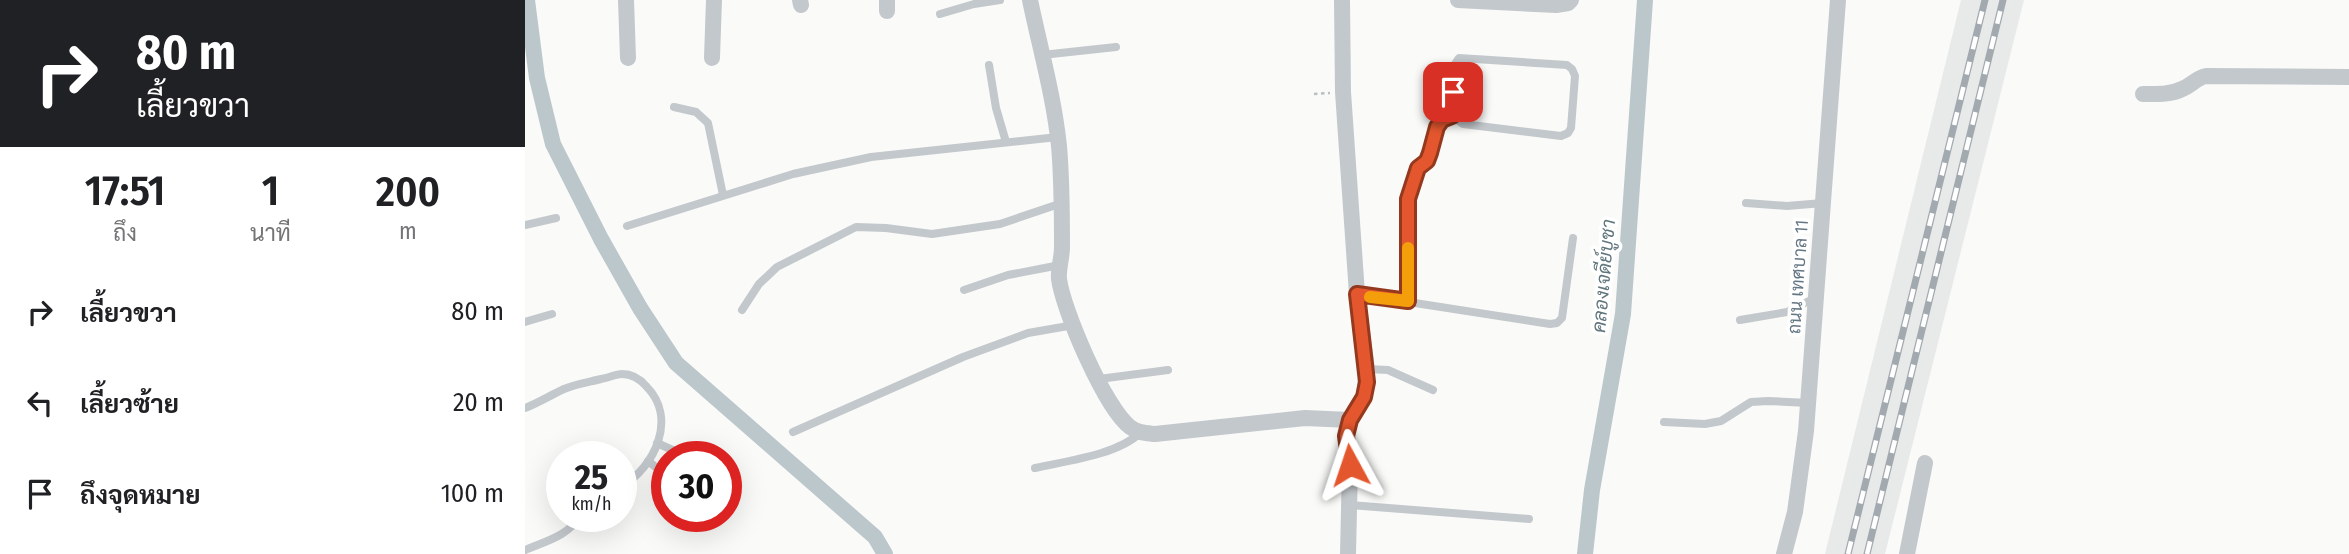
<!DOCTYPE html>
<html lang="th">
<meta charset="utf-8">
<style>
:root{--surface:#fff;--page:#f6f6f6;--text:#202124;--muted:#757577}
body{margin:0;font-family:"Fira Sans Condensed",Sarabun,sans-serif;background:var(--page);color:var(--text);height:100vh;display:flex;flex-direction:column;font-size:26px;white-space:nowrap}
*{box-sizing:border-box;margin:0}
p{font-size:23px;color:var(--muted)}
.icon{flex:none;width:38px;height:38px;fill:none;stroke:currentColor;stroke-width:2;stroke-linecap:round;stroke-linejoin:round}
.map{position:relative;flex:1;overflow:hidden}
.panel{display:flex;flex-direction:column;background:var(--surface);width:525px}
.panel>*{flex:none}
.banner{background:#202124;color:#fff;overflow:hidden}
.speed{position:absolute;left:21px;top:441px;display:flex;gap:14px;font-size:35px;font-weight:700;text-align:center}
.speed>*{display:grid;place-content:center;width:91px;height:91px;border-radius:50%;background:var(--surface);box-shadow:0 7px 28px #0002;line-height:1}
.speed small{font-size:18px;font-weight:400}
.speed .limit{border:10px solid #d22;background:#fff;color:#111}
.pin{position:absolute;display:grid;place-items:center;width:60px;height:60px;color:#fff;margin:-30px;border-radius:14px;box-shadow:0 4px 10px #0006}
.me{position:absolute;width:77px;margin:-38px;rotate:355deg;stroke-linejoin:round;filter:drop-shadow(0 0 5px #0008)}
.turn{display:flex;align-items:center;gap:24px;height:147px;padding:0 21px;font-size:32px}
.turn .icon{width:91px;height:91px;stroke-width:2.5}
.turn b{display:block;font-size:49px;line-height:60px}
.eta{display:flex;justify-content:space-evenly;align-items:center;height:119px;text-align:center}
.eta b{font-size:42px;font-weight:600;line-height:49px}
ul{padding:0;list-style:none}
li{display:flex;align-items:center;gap:21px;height:91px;padding:0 21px}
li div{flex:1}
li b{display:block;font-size:26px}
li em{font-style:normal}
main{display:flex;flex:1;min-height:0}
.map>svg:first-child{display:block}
.built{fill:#e8e9e9}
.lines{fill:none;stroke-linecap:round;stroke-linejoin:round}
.canal{stroke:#bbc7cb;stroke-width:16}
.path{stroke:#bbbfc2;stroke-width:2.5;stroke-dasharray:3.5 3.5;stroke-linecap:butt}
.service{stroke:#c3c8cc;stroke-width:8}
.minor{stroke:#c3c8cc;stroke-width:16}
.rail-casing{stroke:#a2aab0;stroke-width:7}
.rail{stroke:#fff;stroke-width:4.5;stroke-dasharray:13;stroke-linecap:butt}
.route-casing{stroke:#94391e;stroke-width:18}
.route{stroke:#e4572e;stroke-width:12}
.slow{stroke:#f59e0b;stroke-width:12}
.labels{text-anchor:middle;stroke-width:7;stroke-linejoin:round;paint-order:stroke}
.street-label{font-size:18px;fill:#657683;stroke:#fff}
.water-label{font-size:19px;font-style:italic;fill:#60757c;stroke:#fff}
</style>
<main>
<section class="panel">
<div class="banner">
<div class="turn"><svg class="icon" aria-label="right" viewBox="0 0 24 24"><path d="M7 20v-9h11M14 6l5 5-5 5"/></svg><div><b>80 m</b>เลี้ยวขวา</div></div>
</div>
<div class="eta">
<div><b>17:51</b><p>ถึง</p></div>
<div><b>1</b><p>นาที</p></div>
<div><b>200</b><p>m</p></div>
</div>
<ul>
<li><svg class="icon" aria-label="right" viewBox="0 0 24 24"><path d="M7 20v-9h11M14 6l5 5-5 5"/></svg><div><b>เลี้ยวขวา</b></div><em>80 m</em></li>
<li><svg class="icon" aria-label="left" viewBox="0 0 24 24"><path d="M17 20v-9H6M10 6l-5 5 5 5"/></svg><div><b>เลี้ยวซ้าย</b></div><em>20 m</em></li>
<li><svg class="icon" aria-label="arrive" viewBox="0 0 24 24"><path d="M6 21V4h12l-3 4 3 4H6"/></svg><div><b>ถึงจุดหมาย</b></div><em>100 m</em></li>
</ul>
</section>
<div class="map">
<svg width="1824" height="554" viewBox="0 0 1824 554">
<rect width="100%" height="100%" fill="#fafaf8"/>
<path class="built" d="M 1436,0 L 1499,0 L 1360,554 L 1300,554 Z"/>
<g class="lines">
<g class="canal">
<path d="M 2,0 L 12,78 L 28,144 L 76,239 L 115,308 L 151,363 L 350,537 L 360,554"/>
<path d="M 1060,554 L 1067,490 L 1098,314 L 1120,0"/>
</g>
<path class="path" d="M 789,94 L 805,93"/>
<g class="service">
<path d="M 415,14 L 449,4 L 475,0"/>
<path d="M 517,55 L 591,47"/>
<path d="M 464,65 L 471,108 L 481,142"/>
<path d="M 149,107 L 171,112 L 183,123 L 198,195"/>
<path d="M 1221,203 L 1262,206 L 1298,203"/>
<path d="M 0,225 L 31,218"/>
<path d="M 102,226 L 268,174 L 346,157 L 533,137"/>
<path d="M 439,290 L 483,275 L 535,265"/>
<path d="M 832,294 L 1025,324 L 1032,323 L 1037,318 L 1048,238"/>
<path d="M 883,301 L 883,199 L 893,168 L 902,161 L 905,153 L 912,127 L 917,120 L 927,116 L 938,124 L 1036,136 L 1043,133 L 1046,128 L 1050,76 L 1047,69 L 1042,65 L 934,58 L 928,67 L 927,116"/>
<path d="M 217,310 L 234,284 L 252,267 L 331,227 L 361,228 L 407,234 L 475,224 L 537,203"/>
<path d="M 1215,320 L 1262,312 L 1290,298"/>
<path d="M 0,322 L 27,314"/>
<path d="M 842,369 L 863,370 L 908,390"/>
<path d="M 574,379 L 643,370"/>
<path d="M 0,408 C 13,403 26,395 39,389 C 51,384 64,382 76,379 C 83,378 91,374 97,374 C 107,374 115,379 121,386 C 153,418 130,467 96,487"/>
<path d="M 1139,422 L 1180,424 L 1196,421 L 1226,402 L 1243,401 L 1283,403"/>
<path d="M 268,432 L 438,357 L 503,333 L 549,325"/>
<path d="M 132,443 L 163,457"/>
<path d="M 123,461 L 142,476"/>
<path d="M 510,468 C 541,461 592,455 615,433"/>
<path d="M 825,505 L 1004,519"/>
<path d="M 0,550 C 21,541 43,536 55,516"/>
</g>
<g class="minor">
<path d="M 101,0 L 103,58"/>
<path d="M 275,0 L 276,5"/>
<path d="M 505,0 C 515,48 529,97 534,146 C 537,180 537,214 537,247 C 537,258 533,269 534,279 C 538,310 580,408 605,427 C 613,433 620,433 630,434 L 780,418 L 825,420 L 821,436 L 825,465 L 823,554"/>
<path d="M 817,0 L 818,92 L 832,294 L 842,369 L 839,397 L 825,420"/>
<path d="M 933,0 L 1031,5 L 1043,3 L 1046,0"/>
<path d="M 362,11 L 362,0"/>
<path d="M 187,58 L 189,0"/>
<path d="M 1618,94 C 1631,94 1645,95 1657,89 C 1667,85 1671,78 1681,76 L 1824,77"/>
<path d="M 1259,554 L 1270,512 L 1281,431 L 1313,0"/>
<path d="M 1382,554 L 1400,463"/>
</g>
<defs>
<g id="rail">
<path d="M 1323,554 L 1460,0"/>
<path d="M 1342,554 L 1478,0"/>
</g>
</defs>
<use href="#rail" class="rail-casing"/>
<use href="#rail" class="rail"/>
</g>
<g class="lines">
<defs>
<path id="route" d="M 825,465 L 821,436 L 825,420 L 839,397 L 842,382 L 832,294 L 883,301 L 883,199 L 893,168 L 902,161 L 905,153 L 912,127 L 917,120 L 927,116 L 928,92"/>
</defs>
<use href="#route" class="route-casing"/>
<use href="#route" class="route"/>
<path class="slow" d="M 845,297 L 883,301 L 883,248"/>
</g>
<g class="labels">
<g class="street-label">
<text transform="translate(1273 277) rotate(-86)" y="6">ถนน เทศบาล 11</text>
</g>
<g class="water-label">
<text transform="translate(1078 276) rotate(-85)" y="7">คลองเจดีย์บูชา</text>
</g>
</g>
</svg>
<div class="speed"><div>25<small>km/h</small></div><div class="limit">30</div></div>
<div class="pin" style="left:928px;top:92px;background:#d93025"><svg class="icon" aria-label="arrive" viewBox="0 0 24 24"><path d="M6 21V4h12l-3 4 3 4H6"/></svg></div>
<svg class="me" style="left:825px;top:465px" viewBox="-20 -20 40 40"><path d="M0-17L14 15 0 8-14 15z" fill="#e4572e" stroke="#fff" stroke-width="4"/></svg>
</div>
</main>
